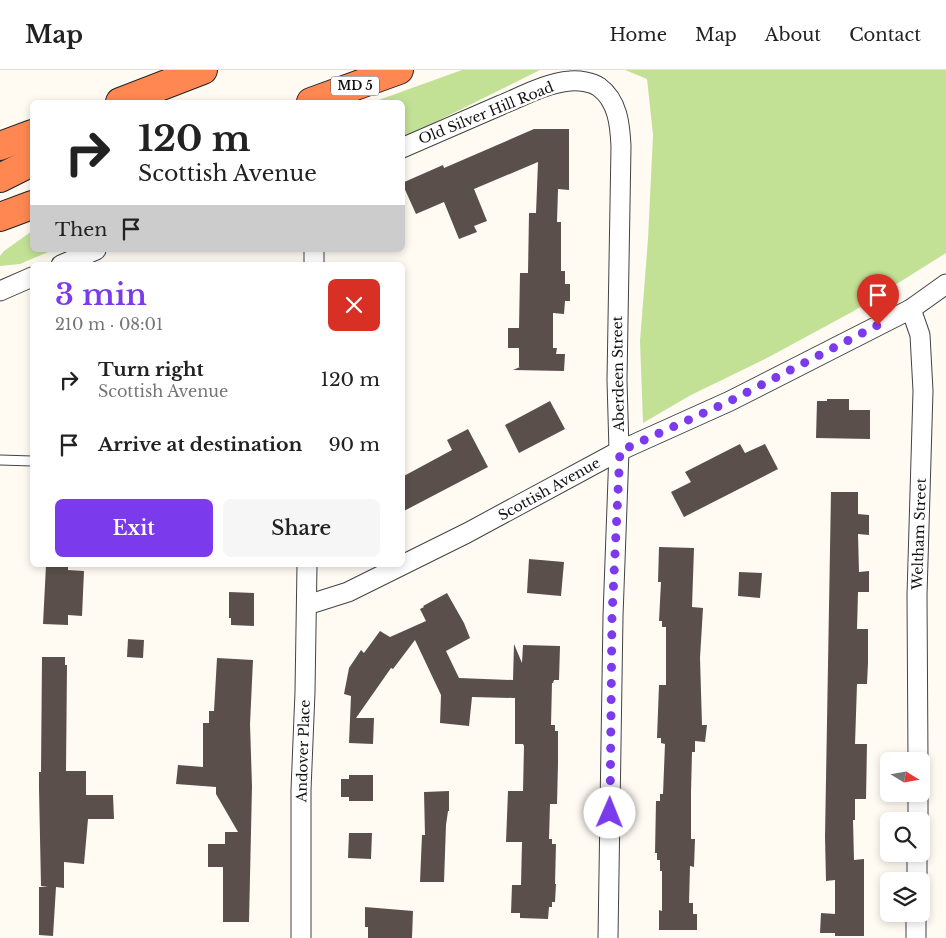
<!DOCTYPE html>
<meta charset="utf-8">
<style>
:root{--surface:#fff;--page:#f6f6f6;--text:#222;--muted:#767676;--line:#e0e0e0;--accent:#7c3aed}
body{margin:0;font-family:"Libre Baskerville",serif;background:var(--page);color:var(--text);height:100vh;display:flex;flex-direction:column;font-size:19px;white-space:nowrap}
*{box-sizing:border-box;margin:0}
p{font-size:16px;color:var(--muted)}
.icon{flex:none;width:28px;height:28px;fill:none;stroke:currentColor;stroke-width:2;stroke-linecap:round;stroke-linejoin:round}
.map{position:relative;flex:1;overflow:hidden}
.sheet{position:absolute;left:30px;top:192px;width:375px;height:305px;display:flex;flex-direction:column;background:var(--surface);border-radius:8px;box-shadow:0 2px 8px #0003}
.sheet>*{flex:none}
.guide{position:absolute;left:30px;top:30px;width:375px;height:152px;border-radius:8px;box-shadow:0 2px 8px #0003;background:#fff;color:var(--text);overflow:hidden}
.needle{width:32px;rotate:101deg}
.fabs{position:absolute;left:880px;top:682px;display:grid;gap:10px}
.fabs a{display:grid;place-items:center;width:50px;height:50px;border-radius:8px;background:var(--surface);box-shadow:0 2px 8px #0003;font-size:25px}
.pin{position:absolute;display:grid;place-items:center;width:42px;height:42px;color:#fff;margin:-51px -21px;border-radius:50% 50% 50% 0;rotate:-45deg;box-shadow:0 0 5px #0007}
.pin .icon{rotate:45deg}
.me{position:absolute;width:55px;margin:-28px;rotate:1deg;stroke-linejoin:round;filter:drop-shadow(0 0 4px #0008)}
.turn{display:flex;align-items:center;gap:18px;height:105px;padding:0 25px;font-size:22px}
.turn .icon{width:65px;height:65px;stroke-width:2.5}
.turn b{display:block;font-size:35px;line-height:42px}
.then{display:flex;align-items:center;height:48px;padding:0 25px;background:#0003;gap:10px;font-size:19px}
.round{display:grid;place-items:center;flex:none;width:52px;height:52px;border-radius:8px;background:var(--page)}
.summary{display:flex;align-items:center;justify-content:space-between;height:85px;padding:0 25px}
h1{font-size:30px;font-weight:600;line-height:38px;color:var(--accent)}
.primary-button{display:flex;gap:10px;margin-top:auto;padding:10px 25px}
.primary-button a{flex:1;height:58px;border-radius:8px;background:var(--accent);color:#fff;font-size:20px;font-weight:600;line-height:58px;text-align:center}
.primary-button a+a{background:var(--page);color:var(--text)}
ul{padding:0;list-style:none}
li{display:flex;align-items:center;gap:15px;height:65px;padding:0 25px}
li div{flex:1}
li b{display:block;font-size:19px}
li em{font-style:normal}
header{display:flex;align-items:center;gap:30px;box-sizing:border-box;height:70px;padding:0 25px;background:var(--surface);border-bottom:1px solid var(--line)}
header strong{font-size:24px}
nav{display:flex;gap:28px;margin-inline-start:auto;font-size:18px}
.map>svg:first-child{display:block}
.forest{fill:#c3e195}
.building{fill:#5a4f4b}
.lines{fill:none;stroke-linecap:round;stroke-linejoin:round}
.lane-casing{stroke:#434343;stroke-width:11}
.street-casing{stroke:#434343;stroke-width:21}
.highway-casing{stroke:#212121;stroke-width:30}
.lane{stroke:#fff;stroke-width:9}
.street{stroke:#fff;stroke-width:19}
.highway{stroke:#ff8751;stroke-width:28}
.route{stroke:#7c3aed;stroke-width:9;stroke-dasharray:0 16.2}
.labels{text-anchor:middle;stroke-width:5;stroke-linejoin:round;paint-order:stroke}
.shield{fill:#fff;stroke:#585858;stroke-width:1}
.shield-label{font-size:12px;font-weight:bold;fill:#101010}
.street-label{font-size:14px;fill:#101010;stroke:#fff}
</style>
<header>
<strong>Map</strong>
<nav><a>Home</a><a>Map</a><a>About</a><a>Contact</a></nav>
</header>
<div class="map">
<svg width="946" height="868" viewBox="0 0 946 868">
<rect width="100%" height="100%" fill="#fffbf3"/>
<g class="forest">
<path d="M 462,0 L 540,0 L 403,68 L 402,32 L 373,32 Z"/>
<path d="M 625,0 L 946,0 L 946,183 L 852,242 L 767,288 L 691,325 L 643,353 L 640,271 L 648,169 L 653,65 L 647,9 Z"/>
<path d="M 32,161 L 32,180 L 53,180 L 20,194 L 0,196 L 0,186 L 4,181 Z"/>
</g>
<g class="building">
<path d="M 534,59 L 569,59 L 569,120 L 558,119 L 557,152 L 561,152 L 561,201 L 565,201 L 565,214 L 570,214 L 570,231 L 565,231 L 564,244 L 553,243 L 553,278 L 557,278 L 556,284 L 565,284 L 564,301 L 513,300 L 520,297 L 519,297 L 519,278 L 508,278 L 508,258 L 519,258 L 520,203 L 528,203 L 529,143 L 536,143 L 538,92 L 474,119 L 487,151 L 474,156 L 477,162 L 459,169 L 444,132 L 416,144 L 402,113 L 443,95 L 444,98 Z"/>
<path d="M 827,329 L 849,329 L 849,340 L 870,340 L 870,369 L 816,368 L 817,331 L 827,331 Z"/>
<path d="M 550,331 L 565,359 L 519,383 L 505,355 Z"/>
<path d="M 468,359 L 488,397 L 402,442 L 402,407 L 452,380 L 447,370 Z"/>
<path d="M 740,374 L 745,383 L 765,374 L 778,399 L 684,447 L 671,422 L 691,412 L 685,402 Z"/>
<path d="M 831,422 L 858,422 L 858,444 L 869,445 L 869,465 L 858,464 L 859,502 L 869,501 L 869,522 L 858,522 L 857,559 L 868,559 L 868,593 L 867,614 L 857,614 L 855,674 L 867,674 L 866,729 L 855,729 L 855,750 L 853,750 L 854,790 L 864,789 L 864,866 L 835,866 L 835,863 L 820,863 L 821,843 L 835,844 L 835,810 L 826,811 L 825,767 Z"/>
<path d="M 659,477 L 694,478 L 692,537 L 703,538 L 700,588 L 702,655 L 707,655 L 705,672 L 695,671 L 695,682 L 692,682 L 691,723 L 691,769 L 695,769 L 694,797 L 690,796 L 689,833 L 693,833 L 693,844 L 697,844 L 697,860 L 659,860 L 659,840 L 662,841 L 662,801 L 660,801 L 660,790 L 657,790 L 657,783 L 655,783 L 656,731 L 660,731 L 660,724 L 663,724 L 665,674 L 661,673 L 661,668 L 657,668 L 659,615 L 666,615 L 666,557 L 662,557 L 662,551 L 659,551 L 661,512 L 658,512 Z"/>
<path d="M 529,489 L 564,492 L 561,526 L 527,523 Z"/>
<path d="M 46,495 L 68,495 L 68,500 L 84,501 L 82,546 L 68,545 L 68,555 L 43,554 Z"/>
<path d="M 739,502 L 762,503 L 760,528 L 738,526 Z"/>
<path d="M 229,522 L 254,523 L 254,556 L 231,555 L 231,548 L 229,548 Z"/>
<path d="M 447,523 L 464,553 L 470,568 L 446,581 L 459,608 L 513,610 L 514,574 L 522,593 L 523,575 L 560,576 L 559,610 L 554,610 L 553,613 L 552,613 L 551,655 L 555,655 L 555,661 L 558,661 L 558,693 L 557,734 L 550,734 L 549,769 L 552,769 L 552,774 L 556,774 L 555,814 L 556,814 L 555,832 L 552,832 L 552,837 L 549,837 L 548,849 L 520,848 L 520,843 L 511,843 L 512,815 L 521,815 L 522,772 L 506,772 L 508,721 L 523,721 L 524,676 L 523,674 L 515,674 L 515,628 L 472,627 L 469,656 L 440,653 L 441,625 L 415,570 L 393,599 L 391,598 L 356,648 L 374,648 L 373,674 L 349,673 L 351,626 L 344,624 L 349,598 L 361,580 L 364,583 L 380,561 L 390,567 L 426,551 L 420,539 L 424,537 L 423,536 Z"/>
<path d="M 128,569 L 144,570 L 143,588 L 127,587 Z"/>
<path d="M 42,587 L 65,587 L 65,595 L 67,595 L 66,701 L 86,701 L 86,725 L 113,725 L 114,749 L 88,749 L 84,794 L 64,792 L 64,818 L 56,817 L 53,866 L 39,865 L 39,817 L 48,817 L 41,816 L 39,719 L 39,702 L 41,702 Z"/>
<path d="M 217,588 L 253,590 L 250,654 L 252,716 L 249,852 L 223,852 L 223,797 L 208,797 L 208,774 L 225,774 L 225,762 L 238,762 L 216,724 L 216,717 L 176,714 L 178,695 L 203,697 L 203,653 L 209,653 L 209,641 L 214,641 Z"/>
<path d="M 349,705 L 373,705 L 373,731 L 349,731 L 349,727 L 341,727 L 341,709 L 349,709 Z"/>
<path d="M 449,721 L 449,741 L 448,741 L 446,755 L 444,812 L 420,812 L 422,765 L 425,765 L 424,722 Z"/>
<path d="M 349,763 L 372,763 L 371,789 L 348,788 Z"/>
<path d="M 365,837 L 413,841 L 412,868 L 368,868 L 368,857 L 365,857 Z"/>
</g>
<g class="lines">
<defs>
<path id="lane" d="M 0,390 L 32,391"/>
<g id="street">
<path d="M 402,78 C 435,64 468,49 501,35 C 523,26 546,13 570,11 C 578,10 592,12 599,17 C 618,31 620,55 621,76 L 617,310 L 619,381 L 613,546 L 608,868"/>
<path d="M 61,195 L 96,180"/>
<path d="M 314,195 L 314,180"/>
<path d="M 0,221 L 32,207"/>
<path d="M 911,239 L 920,265 L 923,321 L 917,525 L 918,691"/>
<path d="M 307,535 L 348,522 L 467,463 L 619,381 L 730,331 L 911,239 L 946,214"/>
<path d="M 918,724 L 918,751"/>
<path d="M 917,811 L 917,784"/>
<path d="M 301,868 L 301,720 L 305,622 L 307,495"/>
<path d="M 916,868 L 916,844"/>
</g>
<g id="highway">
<path d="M 120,32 L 203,0"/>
<path d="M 311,32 L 399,0"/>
<path d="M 0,76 L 32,64"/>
<path d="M 0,108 L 32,92"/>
<path d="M 0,147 L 32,135"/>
</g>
</defs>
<use href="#lane" class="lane-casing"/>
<use href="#street" class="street-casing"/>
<use href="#highway" class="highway-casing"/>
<use href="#lane" class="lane"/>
<use href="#street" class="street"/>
<use href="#highway" class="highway"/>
</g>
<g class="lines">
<path class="route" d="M 610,743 L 612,546 L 620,381 L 730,331 L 878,255"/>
</g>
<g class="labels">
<rect class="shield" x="331" y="6.5" width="48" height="19" rx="4"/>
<g class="shield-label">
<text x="355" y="20">MD 5</text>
</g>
<g class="street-label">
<text transform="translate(486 43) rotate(-22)" y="5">Old Silver Hill Road</text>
<text transform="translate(618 304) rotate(-91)" y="5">Aberdeen Street</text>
<text transform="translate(549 419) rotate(-29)" y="5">Scottish Avenue</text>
<text transform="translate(919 464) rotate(-88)" y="5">Weltham Street</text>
<text transform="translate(303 681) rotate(-88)" y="5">Andover Place</text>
</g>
</g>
</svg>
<div class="fabs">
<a><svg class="needle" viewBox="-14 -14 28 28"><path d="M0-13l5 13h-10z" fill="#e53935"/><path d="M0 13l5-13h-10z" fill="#767676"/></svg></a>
<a><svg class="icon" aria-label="search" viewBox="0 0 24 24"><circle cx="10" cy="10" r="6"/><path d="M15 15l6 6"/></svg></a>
<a><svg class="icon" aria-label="layers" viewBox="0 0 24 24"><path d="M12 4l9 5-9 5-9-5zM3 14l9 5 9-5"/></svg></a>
</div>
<div class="pin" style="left:878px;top:255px;background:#d93025"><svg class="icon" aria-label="arrive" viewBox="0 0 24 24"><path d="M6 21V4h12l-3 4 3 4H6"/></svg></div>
<svg class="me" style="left:610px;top:743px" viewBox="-20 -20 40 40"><circle r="19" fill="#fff"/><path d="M0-13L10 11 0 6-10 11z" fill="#7c3aed"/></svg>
<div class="guide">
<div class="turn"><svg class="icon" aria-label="right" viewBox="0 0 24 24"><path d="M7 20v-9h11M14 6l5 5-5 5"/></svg><div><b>120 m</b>Scottish Avenue</div></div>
<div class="then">Then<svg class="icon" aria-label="arrive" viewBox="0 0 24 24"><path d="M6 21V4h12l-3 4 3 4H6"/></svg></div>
</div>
<section class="sheet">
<div class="summary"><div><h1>3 min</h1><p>210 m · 08:01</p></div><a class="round" style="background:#d93025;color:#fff"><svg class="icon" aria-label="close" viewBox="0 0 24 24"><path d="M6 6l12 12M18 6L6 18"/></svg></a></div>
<ul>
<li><svg class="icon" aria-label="right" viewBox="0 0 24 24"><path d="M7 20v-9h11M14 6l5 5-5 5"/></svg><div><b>Turn right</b><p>Scottish Avenue</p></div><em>120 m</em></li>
<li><svg class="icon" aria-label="arrive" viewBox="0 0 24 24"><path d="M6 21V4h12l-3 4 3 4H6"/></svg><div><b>Arrive at destination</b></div><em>90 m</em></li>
</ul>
<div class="primary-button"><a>Exit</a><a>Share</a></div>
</section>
</div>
